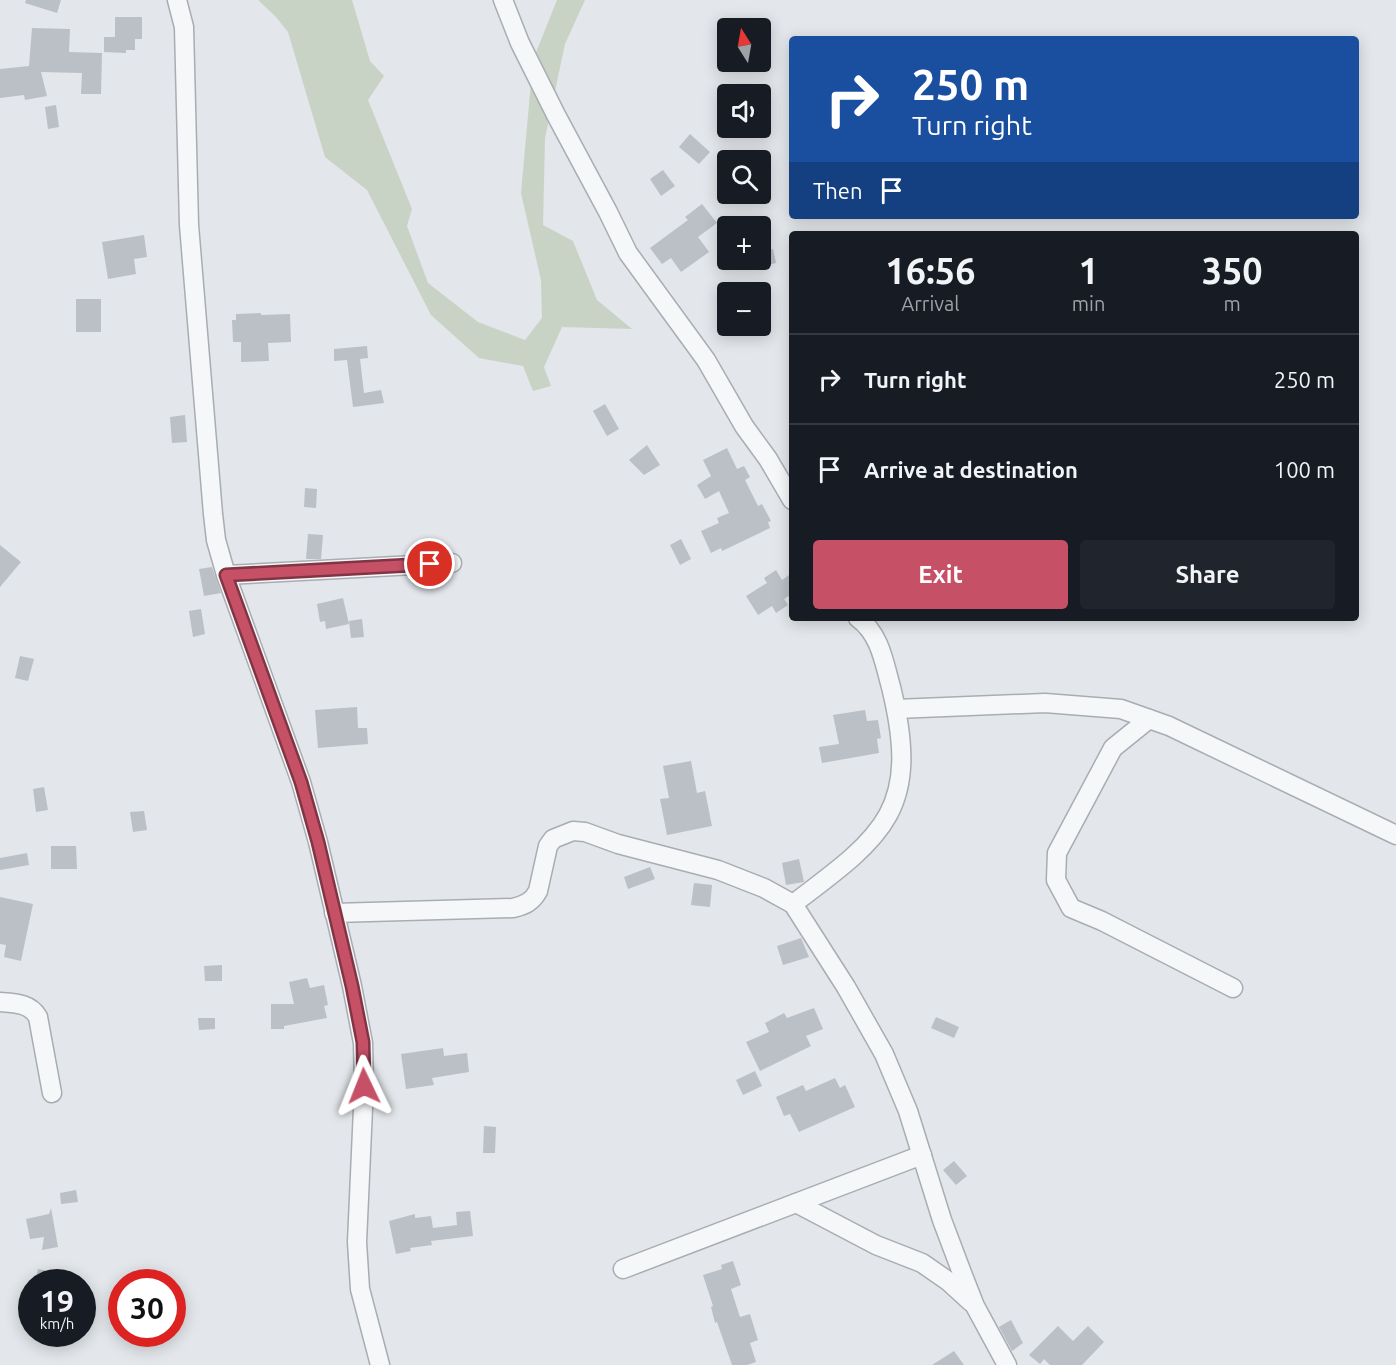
<!DOCTYPE html>
<meta charset="utf-8">
<style>
:root{--surface:#171b24;--page:#20242c;--text:#f1f3f6;--muted:#9ea1a6;--line:#363941;--accent:#c65167}
body{margin:0;font-family:Ubuntu,sans-serif;background:var(--page);color:var(--text);height:100vh;display:flex;flex-direction:column;font-size:22px;white-space:nowrap}
*{box-sizing:border-box;margin:0}
p{font-size:20px;color:var(--muted)}
.icon{flex:none;width:33px;height:33px;fill:none;stroke:currentColor;stroke-width:2;stroke-linecap:round;stroke-linejoin:round}
.map{position:relative;flex:1;overflow:hidden}
.sheet{position:absolute;left:789px;top:231px;width:570px;height:390px;display:flex;flex-direction:column;background:var(--surface);border-radius:6px;box-shadow:0 3px 15px #0003}
.sheet>*{flex:none}
.hud{position:absolute;left:789px;top:36px;width:570px;height:183px;border-radius:6px;box-shadow:0 3px 15px #0003;background:#1a4fa0;color:#fff;overflow:hidden}
.needle{width:39px;rotate:349deg}
.tools{position:absolute;left:717px;top:18px;display:grid;gap:12px}
.tools a{display:grid;place-items:center;width:54px;height:54px;border-radius:6px;background:var(--surface);box-shadow:0 3px 15px #0003;font-size:30px}
.speed{position:absolute;left:18px;top:1269px;display:flex;gap:12px;font-size:30px;font-weight:700;text-align:center}
.speed>*{display:grid;place-content:center;width:78px;height:78px;border-radius:50%;background:var(--surface);box-shadow:0 3px 15px #0003;line-height:1}
.speed small{font-size:15px;font-weight:400}
.speed .limit{border:9px solid #d22;background:#fff;color:#111}
.pin{position:absolute;display:grid;place-items:center;width:51px;height:51px;color:#fff;margin:-26px;border:3px solid #fff;border-radius:50%;box-shadow:0 2px 6px #0007}
.me{position:absolute;width:66px;margin:-33px;rotate:358deg;stroke-linejoin:round;filter:drop-shadow(0 0 4px #0008)}
.turn{display:flex;align-items:center;gap:21px;height:126px;padding:0 24px;font-size:27px}
.turn .icon{width:78px;height:78px;stroke-width:2.5}
.turn b{display:block;font-size:42px;line-height:51px}
.then{display:flex;align-items:center;height:57px;padding:0 24px;background:#0003;gap:12px;font-size:22px}
.eta{display:flex;justify-content:space-evenly;align-items:center;height:102px;text-align:center}
.eta b{font-size:36px;font-weight:700;line-height:42px}
.cta{display:flex;gap:12px;margin-top:auto;padding:12px 24px}
.cta a{flex:1;height:69px;border-radius:6px;background:var(--accent);color:#fff;font-size:24px;font-weight:700;line-height:69px;text-align:center}
.cta a+a{background:var(--page);color:var(--text)}
ul{padding:0;list-style:none}
li{display:flex;align-items:center;gap:18px;height:90px;padding:0 24px;border-top:2px solid var(--line)}
li div{flex:1}
li b{display:block;font-size:22px}
li em{font-style:normal}
.map>svg:first-child{display:block}
.green{fill:#c9d3c5}
.building{fill:#bbc0c7}
.lines{fill:none;stroke-linecap:round;stroke-linejoin:round}
.minor-casing{stroke:#a8adb4;stroke-width:21}
.minor{stroke:#f6f7f9;stroke-width:18}
.route-casing{stroke:#813543;stroke-width:15}
.route{stroke:#c65167;stroke-width:10}
</style>
<div class="map">
<svg width="1396" height="1365" viewBox="0 0 1396 1365">
<rect width="100%" height="100%" fill="#e3e6ea"/>
<path class="green" d="M 258,0 L 352,0 L 370,61 L 384,76 L 368,100 L 412,209 L 407,226 L 428,283 L 478,322 L 525,340 L 542,318 L 541,280 L 521,193 L 533,60 L 557,0 L 585,0 L 565,44 L 545,138 L 543,225 L 573,241 L 597,300 L 632,329 L 562,327 L 544,367 L 551,386 L 533,391 L 523,366 L 479,358 L 431,315 L 367,190 L 325,157 L 288,32 L 276,17 Z"/>
<g class="building">
<path d="M 26,0 L 61,0 L 57,13 L 25,3 Z"/>
<path d="M 115,17 L 142,17 L 142,39 L 135,39 L 135,50 L 126,50 L 126,53 L 104,52 L 104,37 L 115,37 Z"/>
<path d="M 32,28 L 70,29 L 69,52 L 102,53 L 101,94 L 81,94 L 82,73 L 41,72 L 47,96 L 25,100 L 24,95 L 0,98 L 0,69 L 29,66 Z"/>
<path d="M 56,105 L 59,127 L 48,129 L 45,107 Z"/>
<path d="M 690,134 L 710,152 L 699,164 L 679,147 Z"/>
<path d="M 663,170 L 675,186 L 661,196 L 650,179 Z"/>
<path d="M 702,204 L 717,223 L 698,237 L 709,252 L 681,272 L 671,258 L 662,264 L 650,248 L 688,220 L 685,217 Z"/>
<path d="M 144,235 L 147,257 L 134,259 L 136,274 L 108,279 L 102,242 Z"/>
<path d="M 773,249 L 776,263 L 763,266 L 760,252 Z"/>
<rect x="76" y="299" width="25" height="33"/>
<path d="M 261,313 L 261,315 L 290,314 L 291,342 L 268,343 L 269,361 L 241,362 L 241,342 L 233,342 L 232,320 L 236,320 L 236,314 Z"/>
<path d="M 367,346 L 368,358 L 360,359 L 364,393 L 381,390 L 384,403 L 353,407 L 347,360 L 334,361 L 334,349 Z"/>
<path d="M 605,404 L 619,429 L 607,436 L 593,411 Z"/>
<path d="M 185,415 L 187,442 L 172,443 L 170,417 Z"/>
<path d="M 647,445 L 660,465 L 644,475 L 629,460 Z"/>
<path d="M 727,448 L 737,469 L 744,466 L 750,477 L 745,480 L 758,506 L 762,504 L 771,521 L 768,522 L 770,528 L 722,551 L 721,548 L 711,553 L 701,531 L 719,523 L 717,518 L 729,513 L 719,491 L 705,499 L 697,485 L 711,476 L 703,460 Z"/>
<path d="M 305,488 L 317,489 L 316,508 L 304,507 Z"/>
<path d="M 308,534 L 323,535 L 321,559 L 306,559 Z"/>
<path d="M 681,539 L 691,559 L 680,565 L 670,545 Z"/>
<path d="M 0,545 L 21,562 L 0,587 Z"/>
<path d="M 212,567 L 221,593 L 204,596 L 199,569 Z"/>
<path d="M 776,570 L 782,580 L 792,573 L 792,594 L 784,599 L 788,605 L 776,613 L 772,606 L 758,615 L 746,596 L 767,583 L 764,578 Z"/>
<path d="M 343,598 L 349,624 L 326,629 L 325,621 L 320,622 L 317,604 Z"/>
<path d="M 201,609 L 205,634 L 193,637 L 189,611 Z"/>
<path d="M 362,619 L 364,637 L 351,638 L 349,621 Z"/>
<path d="M 20,656 L 34,659 L 28,681 L 15,678 Z"/>
<path d="M 357,707 L 358,728 L 367,728 L 368,744 L 318,748 L 315,710 Z"/>
<path d="M 865,710 L 867,721 L 878,720 L 881,738 L 877,739 L 879,753 L 822,763 L 819,747 L 839,744 L 833,715 Z"/>
<path d="M 691,761 L 697,793 L 705,791 L 712,826 L 667,835 L 660,799 L 669,798 L 663,766 Z"/>
<path d="M 44,787 L 48,810 L 36,812 L 33,789 Z"/>
<path d="M 144,811 L 147,830 L 133,832 L 130,812 Z"/>
<path d="M 51,846 L 76,846 L 77,869 L 51,869 Z"/>
<path d="M 27,853 L 29,865 L 0,870 L 0,858 Z"/>
<path d="M 799,859 L 804,882 L 786,885 L 782,863 Z"/>
<path d="M 650,867 L 655,879 L 628,889 L 624,877 Z"/>
<path d="M 694,883 L 712,885 L 710,907 L 691,905 Z"/>
<path d="M 0,897 L 33,904 L 21,961 L 4,957 L 6,945 L 0,944 Z"/>
<path d="M 801,938 L 809,957 L 783,965 L 777,946 Z"/>
<path d="M 222,965 L 222,981 L 205,981 L 204,966 Z"/>
<path d="M 307,978 L 310,988 L 324,985 L 328,1005 L 324,1006 L 327,1018 L 284,1026 L 284,1029 L 271,1029 L 271,1004 L 294,1004 L 289,982 Z"/>
<path d="M 814,1008 L 823,1029 L 806,1036 L 811,1046 L 760,1071 L 746,1042 L 769,1032 L 765,1023 L 784,1013 L 787,1018 Z"/>
<path d="M 936,1017 L 959,1027 L 954,1038 L 931,1028 Z"/>
<path d="M 198,1018 L 215,1018 L 215,1029 L 199,1030 Z"/>
<path d="M 443,1048 L 444,1056 L 467,1053 L 469,1072 L 432,1078 L 434,1085 L 406,1089 L 401,1054 Z"/>
<path d="M 755,1071 L 762,1086 L 743,1095 L 736,1080 Z"/>
<path d="M 835,1078 L 840,1088 L 845,1085 L 855,1107 L 799,1132 L 790,1114 L 784,1116 L 776,1097 L 803,1085 L 806,1091 Z"/>
<path d="M 484,1126 L 496,1127 L 495,1153 L 483,1153 Z"/>
<path d="M 954,1161 L 967,1176 L 956,1185 L 943,1170 Z"/>
<path d="M 76,1190 L 78,1202 L 61,1204 L 60,1193 Z"/>
<path d="M 51,1208 L 58,1247 L 42,1250 L 44,1237 L 30,1239 L 26,1219 L 49,1214 Z"/>
<path d="M 470,1211 L 473,1236 L 431,1241 L 432,1245 L 410,1248 L 411,1251 L 396,1254 L 389,1221 L 415,1214 L 415,1218 L 431,1216 L 433,1228 L 457,1225 L 456,1212 Z"/>
<path d="M 733,1261 L 741,1285 L 731,1289 L 740,1317 L 750,1314 L 758,1340 L 750,1343 L 756,1362 L 747,1365 L 732,1365 L 717,1322 L 715,1323 L 711,1307 L 713,1306 L 703,1275 L 722,1269 L 721,1265 Z"/>
<path d="M 38,1269 L 77,1277 L 77,1282 L 35,1282 Z"/>
<path d="M 1011,1320 L 1023,1343 L 1012,1351 L 999,1327 Z"/>
<path d="M 1058,1326 L 1073,1341 L 1088,1326 L 1104,1342 L 1082,1365 L 1050,1365 L 1044,1359 L 1040,1364 L 1029,1355 Z"/>
<path d="M 954,1351 L 964,1365 L 932,1365 Z"/>
</g>
<g class="lines">
<defs>
<g id="minor">
<path d="M 177,0 L 184,27 L 189,225 L 213,514 L 216,540 L 226,575 L 301,782 L 318,842 L 352,986 L 363,1043 L 364,1086 L 357,1242 L 360,1289 L 380,1365"/>
<path d="M 503,0 L 520,43 L 556,115 L 608,212 L 628,253 L 706,360 L 744,426 L 768,459 L 792,500"/>
<path d="M 226,575 L 452,563"/>
<path d="M 896,709 L 1045,703 L 1121,709 L 1169,726 L 1396,835"/>
<path d="M 1149,719 L 1113,748 L 1057,853 L 1056,880 L 1071,908 L 1102,921 L 1233,988"/>
<path d="M 793,904 C 885,835 921,809 891,687 C 884,662 880,634 858,618"/>
<path d="M 334,913 L 513,908 C 525,905 532,902 538,891 L 548,846 L 553,839 L 573,831 L 585,832 L 618,844 L 718,870 L 764,888 L 793,904 L 846,987 L 884,1054 L 908,1111 L 942,1220 L 962,1273 L 975,1306 L 1007,1365"/>
<path d="M 0,1002 C 14,1003 30,1003 38,1017 L 52,1093"/>
<path d="M 796,1203 L 876,1245 L 922,1263 L 948,1281 L 971,1302"/>
<path d="M 623,1269 L 922,1155"/>
</g>
</defs>
<use href="#minor" class="minor-casing"/>
<use href="#minor" class="minor"/>
</g>
<g class="lines">
<defs>
<path id="route" d="M 364,1086 L 363,1042 L 352,986 L 318,842 L 301,782 L 226,575 L 430,564"/>
</defs>
<use href="#route" class="route-casing"/>
<use href="#route" class="route"/>
</g>
</svg>
<div class="tools">
<a><svg class="needle" viewBox="-14 -14 28 28"><path d="M0-13l5 13h-10z" fill="#e53935"/><path d="M0 13l5-13h-10z" fill="#9ea1a6"/></svg></a>
<a><svg class="icon" aria-label="sound" viewBox="0 0 24 24"><path d="M4 9h4l5-4v14l-5-4H4zM17 9q2 3 0 6"/></svg></a>
<a><svg class="icon" aria-label="search" viewBox="0 0 24 24"><circle cx="10" cy="10" r="6"/><path d="M15 15l6 6"/></svg></a>
<a>+</a>
<a>−</a>
</div>
<div class="speed"><div>19<small>km/h</small></div><div class="limit">30</div></div>
<div class="pin" style="left:430px;top:564px;background:#d93025"><svg class="icon" aria-label="arrive" viewBox="0 0 24 24"><path d="M6 21V4h12l-3 4 3 4H6"/></svg></div>
<svg class="me" style="left:364px;top:1086px" viewBox="-20 -20 40 40"><path d="M0-17L14 15 0 8-14 15z" fill="#c65167" stroke="#fff" stroke-width="4"/></svg>
<div class="hud">
<div class="turn"><svg class="icon" aria-label="right" viewBox="0 0 24 24"><path d="M7 20v-9h11M14 6l5 5-5 5"/></svg><div><b>250 m</b>Turn right</div></div>
<div class="then">Then<svg class="icon" aria-label="arrive" viewBox="0 0 24 24"><path d="M6 21V4h12l-3 4 3 4H6"/></svg></div>
</div>
<section class="sheet">
<div class="eta">
<div><b>16:56</b><p>Arrival</p></div>
<div><b>1</b><p>min</p></div>
<div><b>350</b><p>m</p></div>
</div>
<ul>
<li><svg class="icon" aria-label="right" viewBox="0 0 24 24"><path d="M7 20v-9h11M14 6l5 5-5 5"/></svg><div><b>Turn right</b></div><em>250 m</em></li>
<li><svg class="icon" aria-label="arrive" viewBox="0 0 24 24"><path d="M6 21V4h12l-3 4 3 4H6"/></svg><div><b>Arrive at destination</b></div><em>100 m</em></li>
</ul>
<div class="cta"><a>Exit</a><a>Share</a></div>
</section>
</div>
